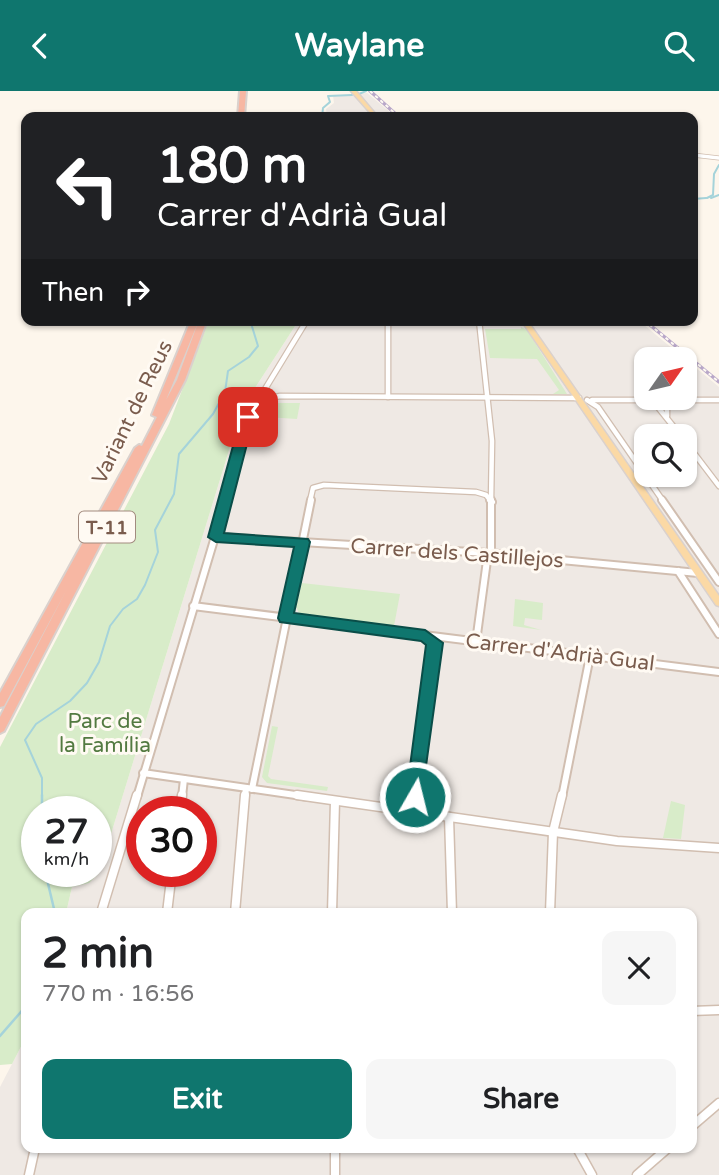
<!DOCTYPE html>
<meta charset="utf-8">
<style>
:root{--surface:#fff;--page:#f6f6f6;--text:#202124;--muted:#757577;--accent:#0f766e}
body{margin:0;font-family:"Varela Round",sans-serif;background:var(--page);color:var(--text);height:100vh;display:flex;flex-direction:column;font-size:26px;white-space:nowrap}
*{box-sizing:border-box;margin:0}
p{font-size:23px;color:var(--muted)}
.icon{flex:none;width:38px;height:38px;fill:none;stroke:currentColor;stroke-width:2;stroke-linecap:round;stroke-linejoin:round}
.map{position:relative;flex:1;overflow:hidden}
.side{position:absolute;left:21px;top:817px;width:676px;height:245px;display:flex;flex-direction:column;background:var(--surface);border-radius:14px;box-shadow:0 2px 5px #0004}
.side>*{flex:none}
.top-card{position:absolute;left:21px;top:21px;width:677px;height:214px;border-radius:14px;box-shadow:0 2px 5px #0004;background:#202124;color:#fff;overflow:hidden}
.needle{width:46px;rotate:56deg}
.fabs{position:absolute;left:634px;top:256px;display:grid;gap:14px}
.fabs a{display:grid;place-items:center;width:63px;height:63px;border-radius:14px;background:var(--surface);box-shadow:0 2px 5px #0004;font-size:35px}
.speed{position:absolute;left:21px;top:705px;display:flex;gap:14px;font-size:35px;font-weight:700;text-align:center}
.speed>*{display:grid;place-content:center;width:91px;height:91px;border-radius:50%;background:var(--surface);box-shadow:0 2px 5px #0004;line-height:1}
.speed small{font-size:18px;font-weight:400}
.speed .limit{border:10px solid #d22;background:#fff;color:#111}
.pin{position:absolute;display:grid;place-items:center;width:60px;height:60px;color:#fff;margin:-30px;border-radius:14px;box-shadow:0 4px 10px #0006}
.me{position:absolute;width:77px;margin:-38px;rotate:8deg;stroke-linejoin:round;filter:drop-shadow(0 0 5px #0008)}
.turn{display:flex;align-items:center;gap:24px;height:147px;padding:0 21px;font-size:32px}
.turn .icon{width:91px;height:91px;stroke-width:2.5}
.turn b{display:block;font-size:49px;line-height:60px}
.then{display:flex;align-items:center;height:66px;padding:0 21px;background:#0003;gap:14px;font-size:26px}
.round{display:grid;place-items:center;flex:none;width:74px;height:74px;border-radius:14px;background:var(--page)}
.headline{display:flex;align-items:center;justify-content:space-between;height:119px;padding:0 21px}
h1{font-size:42px;font-weight:700;line-height:52px}
.button{display:flex;gap:14px;margin-top:auto;padding:14px 21px}
.button a{flex:1;height:80px;border-radius:14px;background:var(--accent);color:#fff;font-size:28px;font-weight:700;line-height:80px;text-align:center}
.button a+a{background:var(--page);color:var(--text)}
header{display:flex;justify-content:space-between;align-items:center;height:91px;padding:0 21px;background:var(--accent);color:#fff;font-size:32px;font-weight:700}
.map>svg:first-child{display:block}
.industrial{fill:#efe9e4;fill-rule:evenodd}
.green{fill:#d8ecc9;fill-rule:evenodd}
.lines{fill:none;stroke-linecap:round;stroke-linejoin:round}
.stream-far1{stroke:#a5d3da;stroke-width:2}
.stream{stroke:#a5d3da;stroke-width:2.5}
.minor-far3-casing{stroke:#d1beb0;stroke-width:5}
.minor-far2-casing{stroke:#d1beb0;stroke-width:7}
.minor-far1-casing{stroke:#d1beb0;stroke-width:10}
.minor-casing{stroke:#d1beb0;stroke-width:11}
.primary-casing{stroke:#dad1cd;stroke-width:3}
.motorway-casing{stroke:#dad1cd;stroke-width:4}
.minor-far3{stroke:#fff;stroke-width:3.5}
.minor-far2{stroke:#fff;stroke-width:4.5}
.minor-far1{stroke:#fff;stroke-width:6}
.minor{stroke:#fff;stroke-width:8}
.primary{fill:#fbd9a5;fill-rule:evenodd}
.motorway{fill:#f7b7a3;fill-rule:evenodd}
.rail-casing{stroke:#b9a8c9;stroke-width:3.5}
.rail{stroke:#fffaf3;stroke-width:2;stroke-dasharray:3.5;stroke-linecap:butt}
.route{fill:#0f766e;stroke:#0a4d48;stroke-width:2}
.labels{text-anchor:middle;stroke-width:6;stroke-linejoin:round;paint-order:stroke}
.shield{fill:#fffaf3;stroke:#a28b7f;stroke-width:2}
.shield-label{font-size:19px;font-weight:bold;fill:#7a5c4d}
.street-label{font-size:21px;fill:#7a5c4d;stroke:#fffaf3}
.park-label{font-size:21px;fill:#537a41;stroke:#fffaf3}
</style>
<header><svg class="icon" aria-label="back" viewBox="0 0 24 24"><path d="M15 5l-7 7 7 7"/></svg>Waylane<svg class="icon" aria-label="search" viewBox="0 0 24 24"><circle cx="10" cy="10" r="6"/><path d="M15 15l6 6"/></svg></header>
<div class="map">
<svg width="719" height="1084" viewBox="0 0 719 1084">
<rect width="100%" height="100%" fill="#fdf6ec"/>
<g class="industrial">
<path d="M 367,2 L 396,26 L 327,26 L 326,18 L 334,12 L 333,5 Z"/>
<path d="M 299,229 L 638,229 L 719,296 L 719,1084 L 0,1084 L 0,996 L 26,946 L 26,1057 L 691,1057 L 691,822 L 66,822 L 72,796 L 94,788 L 99,782 L 242,317 ZM 646,268 L 684,268 L 684,306 L 646,306 ZM 646,345 L 684,345 L 684,383 L 646,383 ZM 142,721 L 201,721 L 201,780 L 142,780 Z"/>
</g>
<g class="green">
<path d="M 209,229 L 299,229 L 242,317 L 99,782 L 89,792 L 72,796 L 66,822 L 26,822 L 26,946 L 12,973 L 0,974 L 0,656 L 169,333 ZM 37,721 L 96,721 L 96,780 L 37,780 Z"/>
<path d="M 521,236 L 527,239 L 567,303 L 553,303 L 559,299 L 537,268 L 490,267 L 485,238 L 521,238 Z"/>
<path d="M 276,312 L 300,312 L 297,328 L 266,326 L 266,318 Z"/>
<path d="M 302,492 L 400,503 L 394,535 L 300,524 L 296,516 Z"/>
<path d="M 515,508 L 543,512 L 542,529 L 525,527 L 524,534 L 541,539 L 513,535 Z"/>
<path d="M 272,635 L 278,636 L 268,685 L 271,688 L 328,696 L 327,700 L 267,692 L 262,686 Z"/>
<path d="M 671,710 L 685,714 L 681,748 L 663,747 Z"/>
</g>
<g class="lines">
<g class="stream-far1">
<path d="M 359,3 L 366,0"/>
<path d="M 322,26 L 323,17 L 330,11 L 328,5 L 352,4"/>
<path d="M 707,107 L 713,104 L 714,83 L 719,74"/>
<path d="M 711,107 L 719,104"/>
<path d="M 693,108 L 706,107"/>
<path d="M 42,706 L 42,687 L 25,649 L 36,633 L 70,610 L 87,592 L 99,571 L 110,535 L 123,518 L 137,508 L 145,494 L 158,461 L 155,439 L 174,403 L 179,363 L 213,323 L 225,301 L 228,280 L 249,266 L 258,255 L 250,229"/>
</g>
<g class="stream">
<path d="M 42,704 L 42,721"/>
<path d="M 45,780 L 55,822"/>
<path d="M 0,945 L 26,915"/>
</g>
<defs>
<path id="minor-far3" d="M 693,64 L 719,67"/>
<g id="minor-far2">
<path d="M 388,229 L 388,306"/>
<path d="M 479,229 L 492,350 L 491,410"/>
<path d="M 659,308 L 657,315 L 681,345"/>
<path d="M 587,309 L 598,316 L 663,410"/>
<path d="M 592,309 L 719,309"/>
<path d="M 256,310 L 280,305 L 579,307"/>
<path d="M 667,325 L 667,314 L 678,309"/>
<path d="M 684,349 L 719,395"/>
<path d="M 225,410 L 248,326 L 307,229"/>
<path d="M 310,410 L 313,397 L 324,394 L 476,401 L 486,404 L 491,410"/>
</g>
<g id="minor-far1">
<path d="M 490,409 L 492,411"/>
<path d="M 662,409 L 719,491"/>
<path d="M 216,446 L 488,462 L 698,482"/>
<path d="M 491,462 L 491,409"/>
<path d="M 678,480 L 719,543"/>
<path d="M 193,515 L 719,581"/>
<path d="M 476,551 L 488,462"/>
<path d="M 143,682 L 309,706"/>
<path d="M 252,698 L 311,409"/>
<path d="M 137,706 L 226,409"/>
<path d="M 182,706 L 184,688"/>
<path d="M 245,706 L 246,697"/>
<path d="M 415,706 L 436,557 L 426,546"/>
<path d="M 562,706 L 590,565"/>
</g>
<g id="minor">
<path d="M 297,704 L 617,750 L 719,757"/>
<path d="M 415,704 L 418,716 L 425,721"/>
<path d="M 396,717 L 415,706"/>
<path d="M 180,721 L 182,704"/>
<path d="M 449,726 L 452,822"/>
<path d="M 101,822 L 137,704"/>
<path d="M 167,822 L 172,780"/>
<path d="M 235,822 L 245,704"/>
<path d="M 332,822 L 335,710"/>
<path d="M 550,822 L 553,741 L 562,704"/>
<path d="M 691,920 L 719,919"/>
<path d="M 691,1036 L 719,1012"/>
<path d="M 335,1057 L 335,1084"/>
<path d="M 577,1057 L 592,1084"/>
<path d="M 29,1084 L 35,1057"/>
<path d="M 637,1084 L 668,1057"/>
</g>
<g id="primary">
<path d="M 351,0 L 356,0 L 378,26 L 374,26 Z"/>
<path d="M 521,229 L 527,229 L 719,505 L 719,515 L 716,514 Z"/>
</g>
<g id="motorway">
<path d="M 240,0 L 246,0 L 244,26 L 238,26 Z"/>
<path d="M 191,229 L 199,229 L 166,309 L 177,289 L 199,229 L 207,229 L 185,289 L 4,640 L 0,642 L 0,626 L 67,498 L 4,615 L 0,616 L 0,602 L 135,357 L 139,354 L 142,355 L 157,326 L 152,324 Z"/>
</g>
</defs>
<use href="#minor-far3" class="minor-far3-casing"/>
<use href="#minor-far2" class="minor-far2-casing"/>
<use href="#minor-far1" class="minor-far1-casing"/>
<use href="#minor" class="minor-casing"/>
<use href="#primary" class="primary-casing"/>
<use href="#motorway" class="motorway-casing"/>
<use href="#minor-far3" class="minor-far3"/>
<use href="#minor-far2" class="minor-far2"/>
<use href="#minor-far1" class="minor-far1"/>
<use href="#minor" class="minor"/>
<use href="#primary" class="primary"/>
<use href="#motorway" class="motorway"/>
<defs>
<g id="rail">
<path d="M 370,0 L 399,26"/>
<path d="M 644,229 L 719,291"/>
</g>
</defs>
<use href="#rail" class="rail-casing"/>
<use href="#rail" class="rail"/>
</g>
<path class="route" d="M 248,322 L 254,326 L 224,442 L 308,448 L 310,451 L 294,522 L 425,539 L 443,552 L 421,711 L 415,714 L 406,706 L 426,554 L 421,550 L 280,531 L 278,527 L 294,456 L 216,451 L 208,446 L 241,326 Z"/>
<g class="labels">
<rect class="shield" x="79" y="420.5" width="56" height="31" rx="5"/>
<g class="shield-label">
<text x="107" y="443">T-11</text>
</g>
<g class="street-label">
<text transform="translate(132 321) rotate(-64)" y="7">Variant de Reus</text>
<text transform="translate(457 462) rotate(4)" y="7">Carrer dels Castillejos</text>
<text transform="translate(560 561) rotate(7)" y="7">Carrer d'Adrià Gual</text>
</g>
<g class="park-label">
<text x="105" y="637">Parc de<tspan x="105" dy="24">la Família</tspan></text>
</g>
</g>
</svg>
<div class="fabs">
<a><svg class="needle" viewBox="-14 -14 28 28"><path d="M0-13l5 13h-10z" fill="#e53935"/><path d="M0 13l5-13h-10z" fill="#757577"/></svg></a>
<a><svg class="icon" aria-label="search" viewBox="0 0 24 24"><circle cx="10" cy="10" r="6"/><path d="M15 15l6 6"/></svg></a>
</div>
<div class="speed"><div>27<small>km/h</small></div><div class="limit">30</div></div>
<div class="pin" style="left:248px;top:326px;background:#d93025"><svg class="icon" aria-label="arrive" viewBox="0 0 24 24"><path d="M6 21V4h12l-3 4 3 4H6"/></svg></div>
<svg class="me" style="left:415px;top:706px" viewBox="-20 -20 40 40"><circle r="17" fill="#0f766e" stroke="#fff" stroke-width="3"/><path d="M0-11L8 9 0 5-8 9z" fill="#fff"/></svg>
<div class="top-card">
<div class="turn"><svg class="icon" aria-label="left" viewBox="0 0 24 24"><path d="M17 20v-9H6M10 6l-5 5 5 5"/></svg><div><b>180 m</b>Carrer d'Adrià Gual</div></div>
<div class="then">Then<svg class="icon" aria-label="right" viewBox="0 0 24 24"><path d="M7 20v-9h11M14 6l5 5-5 5"/></svg></div>
</div>
<section class="side">
<div class="headline"><div><h1>2 min</h1><p>770 m · 16:56</p></div><a class="round"><svg class="icon" aria-label="close" viewBox="0 0 24 24"><path d="M6 6l12 12M18 6L6 18"/></svg></a></div>
<div class="button"><a>Exit</a><a>Share</a></div>
</section>
</div>
